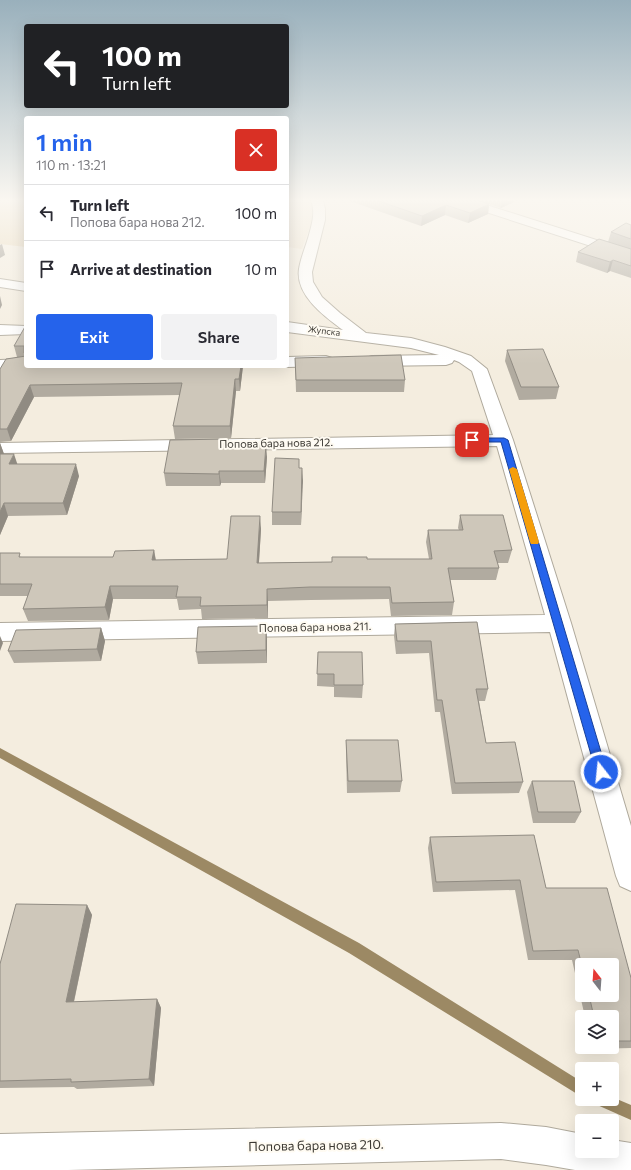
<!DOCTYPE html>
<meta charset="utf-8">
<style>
:root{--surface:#fff;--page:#f2f2f3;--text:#2b2b33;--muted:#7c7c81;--line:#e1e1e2;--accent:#2563eb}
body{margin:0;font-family:Commissioner,sans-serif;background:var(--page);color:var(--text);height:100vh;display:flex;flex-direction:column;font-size:15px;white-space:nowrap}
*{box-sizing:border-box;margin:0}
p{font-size:13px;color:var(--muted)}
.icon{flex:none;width:22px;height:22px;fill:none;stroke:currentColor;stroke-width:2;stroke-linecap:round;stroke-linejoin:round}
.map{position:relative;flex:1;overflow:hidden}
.details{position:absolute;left:24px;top:116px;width:265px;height:252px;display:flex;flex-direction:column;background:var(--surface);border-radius:4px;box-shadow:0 4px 16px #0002}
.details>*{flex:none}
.top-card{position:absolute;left:24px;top:24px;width:265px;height:84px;border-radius:4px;box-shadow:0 4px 16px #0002;background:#202124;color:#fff;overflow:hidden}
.needle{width:26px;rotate:343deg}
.controls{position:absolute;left:575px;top:958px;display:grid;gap:8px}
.controls a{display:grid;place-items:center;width:44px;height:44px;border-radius:4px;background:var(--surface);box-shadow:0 4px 16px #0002;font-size:20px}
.pin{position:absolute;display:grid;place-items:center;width:34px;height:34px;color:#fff;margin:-17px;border-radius:8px;box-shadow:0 2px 6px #0006}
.me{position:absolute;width:44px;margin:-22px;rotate:344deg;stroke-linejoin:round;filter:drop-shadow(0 0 3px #0008)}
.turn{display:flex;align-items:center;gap:14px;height:84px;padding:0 12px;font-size:18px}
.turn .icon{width:52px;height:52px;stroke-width:2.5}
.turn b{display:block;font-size:28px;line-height:34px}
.round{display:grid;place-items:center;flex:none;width:42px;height:42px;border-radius:4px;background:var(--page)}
.overview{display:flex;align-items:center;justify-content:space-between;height:68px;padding:0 12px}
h1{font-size:24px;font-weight:600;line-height:30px;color:var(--accent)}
.button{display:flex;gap:8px;margin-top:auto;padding:8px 12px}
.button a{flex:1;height:46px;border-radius:4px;background:var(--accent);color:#fff;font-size:16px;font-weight:600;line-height:46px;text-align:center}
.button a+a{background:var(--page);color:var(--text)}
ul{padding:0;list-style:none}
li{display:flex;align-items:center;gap:12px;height:56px;padding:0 12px;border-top:1px solid var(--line)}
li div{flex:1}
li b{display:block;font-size:15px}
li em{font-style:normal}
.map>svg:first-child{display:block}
.built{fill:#ede2ce}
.green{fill:#e8d7b6}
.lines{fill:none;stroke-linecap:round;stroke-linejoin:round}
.stream{fill:#9c8964;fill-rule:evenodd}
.minor-casing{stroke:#afa99c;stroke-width:2}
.minor{fill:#fff;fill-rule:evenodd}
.wall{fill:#b1aba0;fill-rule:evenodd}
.shaded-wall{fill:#908b82}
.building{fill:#cec7ba;stroke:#908b82}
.route{fill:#2563eb;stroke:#184099}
.slow{fill:#f59e0b}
.labels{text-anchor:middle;stroke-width:4;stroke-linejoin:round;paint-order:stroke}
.far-street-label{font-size:9px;fill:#3d3a34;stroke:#fffbf2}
.street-label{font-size:11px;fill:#3d3a34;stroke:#fffbf2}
.near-street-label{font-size:13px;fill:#3d3a34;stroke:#fffbf2}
</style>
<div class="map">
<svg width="631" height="1170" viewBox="0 0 631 1170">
<rect width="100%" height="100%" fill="#f4eddf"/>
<path class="built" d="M 287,200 L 313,200 L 313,218 L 302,249 L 287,247 Z"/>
<path class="green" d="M 0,200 L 26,200 L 26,247 L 0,244 Z"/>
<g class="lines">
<g class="stream">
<path d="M 0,748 L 359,943 L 582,1082 L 582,1097 L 349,953 L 0,758 Z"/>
<path d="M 612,1097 L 631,1105 L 631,1120 L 595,1104 L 593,1099 L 612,1099 Z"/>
</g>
<defs>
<g id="minor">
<path d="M 311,200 L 323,200 L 325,209 L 325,220 L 312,272 L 313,282 L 322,297 L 340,313 L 366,333 L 411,338 L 445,347 L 471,356 L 487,369 L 513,440 L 571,623 L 631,826 L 631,891 L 620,886 L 616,876 L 550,632 L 0,641 L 0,623 L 545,615 L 497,446 L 0,453 L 0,443 L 493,435 L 472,371 L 459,362 L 454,360 L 452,363 L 446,365 L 372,366 L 366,364 L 364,361 L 366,358 L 372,356 L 439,355 L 411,348 L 287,332 L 287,322 L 343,330 C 325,317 295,295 299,269 C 301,256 307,244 310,231 C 313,220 315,211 311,200 Z"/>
<path d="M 453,200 L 471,200 L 631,251 L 631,259 L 455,202 Z"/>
<path d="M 0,279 L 26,283 L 26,291 L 0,287 Z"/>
<path d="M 0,325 L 26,326 L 26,334 L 0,335 Z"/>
<path d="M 326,356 L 332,358 L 334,361 L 332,364 L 326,366 L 287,367 L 284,366 L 287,366 L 287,357 Z"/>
<path d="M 26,359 L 26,366 L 33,366 L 32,367 L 0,370 L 0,360 Z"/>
<path d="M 501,1123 L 546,1127 L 582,1134 L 582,1151 L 612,1151 L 612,1140 L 631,1143 L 631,1170 L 575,1170 L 546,1165 L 501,1159 L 68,1170 L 0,1170 L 0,1134 Z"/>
</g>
</defs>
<use href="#minor" class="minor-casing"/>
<use href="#minor" class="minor"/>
</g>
<g class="wall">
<path d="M 347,200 L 518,200 L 501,208 L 489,204 L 488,214 L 468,223 L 445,215 L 421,226 Z"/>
<path d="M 631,225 L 631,278 L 610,271 L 607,273 L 576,262 L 578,252 L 608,242 L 611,232 Z"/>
<path d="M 26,325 L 26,366 L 243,366 L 240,391 L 236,391 L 231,438 L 175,439 L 173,426 L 180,395 L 34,397 L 11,441 L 0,442 L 0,369 L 17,357 L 14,346 Z"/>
<path d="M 507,350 L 559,387 L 556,399 L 519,400 L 505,361 Z"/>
<path d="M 295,358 L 405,380 L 404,392 L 296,392 Z"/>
<path d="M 0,443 L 4,454 L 17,464 L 79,476 L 67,515 L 8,516 L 0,535 Z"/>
<path d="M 229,445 L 267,457 L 265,483 L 221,483 L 220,486 L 166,486 L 164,473 Z"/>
<path d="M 300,468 L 302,468 L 301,525 L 272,525 L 272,512 Z"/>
<path d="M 460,515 L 512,550 L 508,563 L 497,563 L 499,568 L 496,580 L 450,580 L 454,602 L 452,615 L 391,616 L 389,599 L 311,600 L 268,601 L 268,618 L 202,619 L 201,609 L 179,610 L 177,599 L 113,599 L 109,620 L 28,621 L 23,609 L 28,596 L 0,596 L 0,553 L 22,557 L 113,557 L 154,550 L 156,560 L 227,559 L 261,529 L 259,563 L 332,562 L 367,559 L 429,559 L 426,542 L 428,530 L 459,530 L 458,528 Z"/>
<path d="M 477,622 L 488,689 L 485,701 L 479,701 L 486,743 L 523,782 L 519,793 L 452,794 L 440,712 L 435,712 L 429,653 L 396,654 L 394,636 L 395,624 Z"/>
<path d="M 101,628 L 105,641 L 101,661 L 14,663 L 8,651 Z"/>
<path d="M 267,638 L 267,663 L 198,664 L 196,652 Z"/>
<path d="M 318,652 L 363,685 L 362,698 L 334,697 L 334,687 L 317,686 Z"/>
<path d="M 346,740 L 402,781 L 400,792 L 347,793 L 346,752 Z"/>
<path d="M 532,781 L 581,812 L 575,823 L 533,823 L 527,792 Z"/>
<path d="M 430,837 L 546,888 L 631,978 L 631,1048 L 593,1049 L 592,1047 L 612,1047 L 612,1017 L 585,1017 L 572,960 L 528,960 L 515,890 L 433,892 L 428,848 ZM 582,965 L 612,995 L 582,995 Z"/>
<path d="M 87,905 L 92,915 L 74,1002 L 157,999 L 161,1008 L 154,1086 L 77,1089 L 74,1087 L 0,1088 L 0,964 Z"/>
</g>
<g class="shaded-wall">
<path d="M 502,200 L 518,200 L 501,208 Z"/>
<path d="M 489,204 L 488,214 L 468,223 L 470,213 Z"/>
<path d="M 446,205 L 445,215 L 421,226 L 422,216 Z"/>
<path d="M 2,244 L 5,255 L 0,258 L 0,245 Z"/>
<path d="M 613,260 L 610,271 L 607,273 L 610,262 Z"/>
<path d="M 0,296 L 2,305 L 0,309 Z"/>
<path d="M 241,366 L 243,366 L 240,391 L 239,379 Z"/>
<path d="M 235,379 L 236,391 L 231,438 L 230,426 Z"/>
<path d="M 30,385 L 34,397 L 11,441 L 7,429 Z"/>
<path d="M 0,443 L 4,454 L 0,462 Z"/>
<path d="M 266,445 L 267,457 L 265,483 L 264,471 Z"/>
<path d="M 14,454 L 18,466 L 9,464 Z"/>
<path d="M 76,464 L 79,476 L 67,515 L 63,503 Z"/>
<path d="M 302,468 L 303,481 L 301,525 L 301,512 Z"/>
<path d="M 219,471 L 221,483 L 220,486 L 219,474 Z"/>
<path d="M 4,503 L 8,516 L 0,535 L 0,512 Z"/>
<path d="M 260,516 L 261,529 L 258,576 L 257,563 Z"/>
<path d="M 154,550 L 156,563 L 152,560 Z"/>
<path d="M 110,586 L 113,599 L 109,620 L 105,607 Z"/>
<path d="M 267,589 L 268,601 L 268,618 L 267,605 Z"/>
<path d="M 266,626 L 267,638 L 267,663 L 266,650 Z"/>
<path d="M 101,628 L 105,641 L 101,661 L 97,649 Z"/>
<path d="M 0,636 L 3,643 L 0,651 Z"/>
<path d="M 87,905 L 92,915 L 72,1010 L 66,1002 Z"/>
<path d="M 157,999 L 161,1008 L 154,1086 L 149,1079 Z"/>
</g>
<g class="building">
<path d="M 376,200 L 477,200 L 489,204 L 470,213 L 446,205 L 422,216 Z"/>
<path d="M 626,223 L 631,225 L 631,239 L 611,232 Z"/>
<path d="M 599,239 L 631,249 L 631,266 L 613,260 L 610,262 L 578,252 Z"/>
<path d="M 26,325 L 26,353 L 24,353 L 24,346 L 14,346 Z"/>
<path d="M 543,349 L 559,387 L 521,387 L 507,350 Z"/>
<path d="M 401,355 L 405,380 L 296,380 L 295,358 Z"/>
<path d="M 26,356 L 26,366 L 241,366 L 239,379 L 235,379 L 230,426 L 173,426 L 182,383 L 30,385 L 7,429 L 0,429 L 0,369 L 6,359 Z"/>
<path d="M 228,439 L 228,445 L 266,445 L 264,471 L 219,471 L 219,474 L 164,473 L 170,440 Z"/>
<path d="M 0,454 L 14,454 L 9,464 L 76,464 L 63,503 L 4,503 L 0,512 Z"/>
<path d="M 275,458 L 299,459 L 299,468 L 302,468 L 301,512 L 272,512 Z"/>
<path d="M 460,515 L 503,515 L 512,550 L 494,551 L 499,568 L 448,568 L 454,602 L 392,603 L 390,587 L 310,587 L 267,589 L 267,605 L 200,606 L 201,597 L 176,597 L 178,586 L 110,586 L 105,607 L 23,609 L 32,584 L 0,584 L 0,553 L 20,553 L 19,557 L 113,557 L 115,551 L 154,550 L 152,560 L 227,559 L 231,516 L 260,516 L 257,563 L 332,562 L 332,557 L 367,557 L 367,559 L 432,559 L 428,530 L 463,530 Z"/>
<path d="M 477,622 L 488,689 L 476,689 L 486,743 L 515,742 L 523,782 L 455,783 L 442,700 L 437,700 L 431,641 L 397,641 L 395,624 Z"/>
<path d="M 266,626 L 266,650 L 196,652 L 198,627 Z"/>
<path d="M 101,628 L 97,649 L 8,651 L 16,630 Z"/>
<path d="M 318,652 L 362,652 L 363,685 L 334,685 L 334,674 L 317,674 Z"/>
<path d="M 346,740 L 398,740 L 402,781 L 348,781 Z"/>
<path d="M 532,781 L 574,781 L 581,812 L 538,812 Z"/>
<path d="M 534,835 L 546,888 L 607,888 L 631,978 L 631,1041 L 612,1041 L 612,1017 L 594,1017 L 589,995 L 612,995 L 612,965 L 582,965 L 582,966 L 578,950 L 533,951 L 520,880 L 436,882 L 430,837 Z"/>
<path d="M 16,904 L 87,905 L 66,1002 L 157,999 L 149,1079 L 71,1082 L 71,1079 L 0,1081 L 0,964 Z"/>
</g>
<linearGradient id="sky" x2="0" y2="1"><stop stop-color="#99b0bc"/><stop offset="0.55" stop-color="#faf7f1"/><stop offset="1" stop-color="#faf7f1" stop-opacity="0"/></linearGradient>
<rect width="631" height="364" fill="url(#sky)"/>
<path class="route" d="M 472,438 L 504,438 L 508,440 L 607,772 L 605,775 L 601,777 L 597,775 L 596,772 L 501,442 L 470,442 L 469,440 Z"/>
<path class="slow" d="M 513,467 L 517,469 L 539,542 L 538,544 L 531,544 L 530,542 L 509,469 Z"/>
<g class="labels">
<g class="far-street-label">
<text transform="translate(324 331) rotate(7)" y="3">Жупска</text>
</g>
<g class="street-label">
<text transform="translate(276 443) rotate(-1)" y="4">Попова бара нова 212.</text>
<text transform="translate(315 627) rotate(-1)" y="4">Попова бара нова 211.</text>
</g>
<g class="near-street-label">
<text transform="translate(316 1145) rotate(-1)" y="5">Попова бара нова 210.</text>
</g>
</g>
</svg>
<div class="controls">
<a><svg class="needle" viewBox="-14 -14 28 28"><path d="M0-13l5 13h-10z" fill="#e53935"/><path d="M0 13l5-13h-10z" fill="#7c7c81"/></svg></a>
<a><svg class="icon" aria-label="layers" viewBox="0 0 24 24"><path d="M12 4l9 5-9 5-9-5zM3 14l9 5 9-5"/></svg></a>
<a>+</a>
<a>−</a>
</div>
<div class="pin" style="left:472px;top:440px;background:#d93025"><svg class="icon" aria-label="arrive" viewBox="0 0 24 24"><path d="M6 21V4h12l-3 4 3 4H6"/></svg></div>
<svg class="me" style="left:601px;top:772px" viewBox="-20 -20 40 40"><circle r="17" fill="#2563eb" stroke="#fff" stroke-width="3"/><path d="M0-11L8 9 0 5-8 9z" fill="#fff"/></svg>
<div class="top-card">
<div class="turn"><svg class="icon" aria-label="left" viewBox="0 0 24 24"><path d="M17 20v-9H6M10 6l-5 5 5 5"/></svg><div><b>100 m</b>Turn left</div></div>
</div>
<section class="details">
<div class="overview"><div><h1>1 min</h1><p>110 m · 13:21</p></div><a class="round" style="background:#d93025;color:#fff"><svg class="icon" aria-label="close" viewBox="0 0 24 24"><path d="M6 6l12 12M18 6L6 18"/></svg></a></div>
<ul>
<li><svg class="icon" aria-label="left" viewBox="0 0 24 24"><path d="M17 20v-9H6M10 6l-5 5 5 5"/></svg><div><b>Turn left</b><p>Попова бара нова 212.</p></div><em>100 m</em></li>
<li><svg class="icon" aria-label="arrive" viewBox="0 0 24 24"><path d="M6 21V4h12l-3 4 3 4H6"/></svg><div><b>Arrive at destination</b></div><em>10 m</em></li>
</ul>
<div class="button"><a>Exit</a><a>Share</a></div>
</section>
</div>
